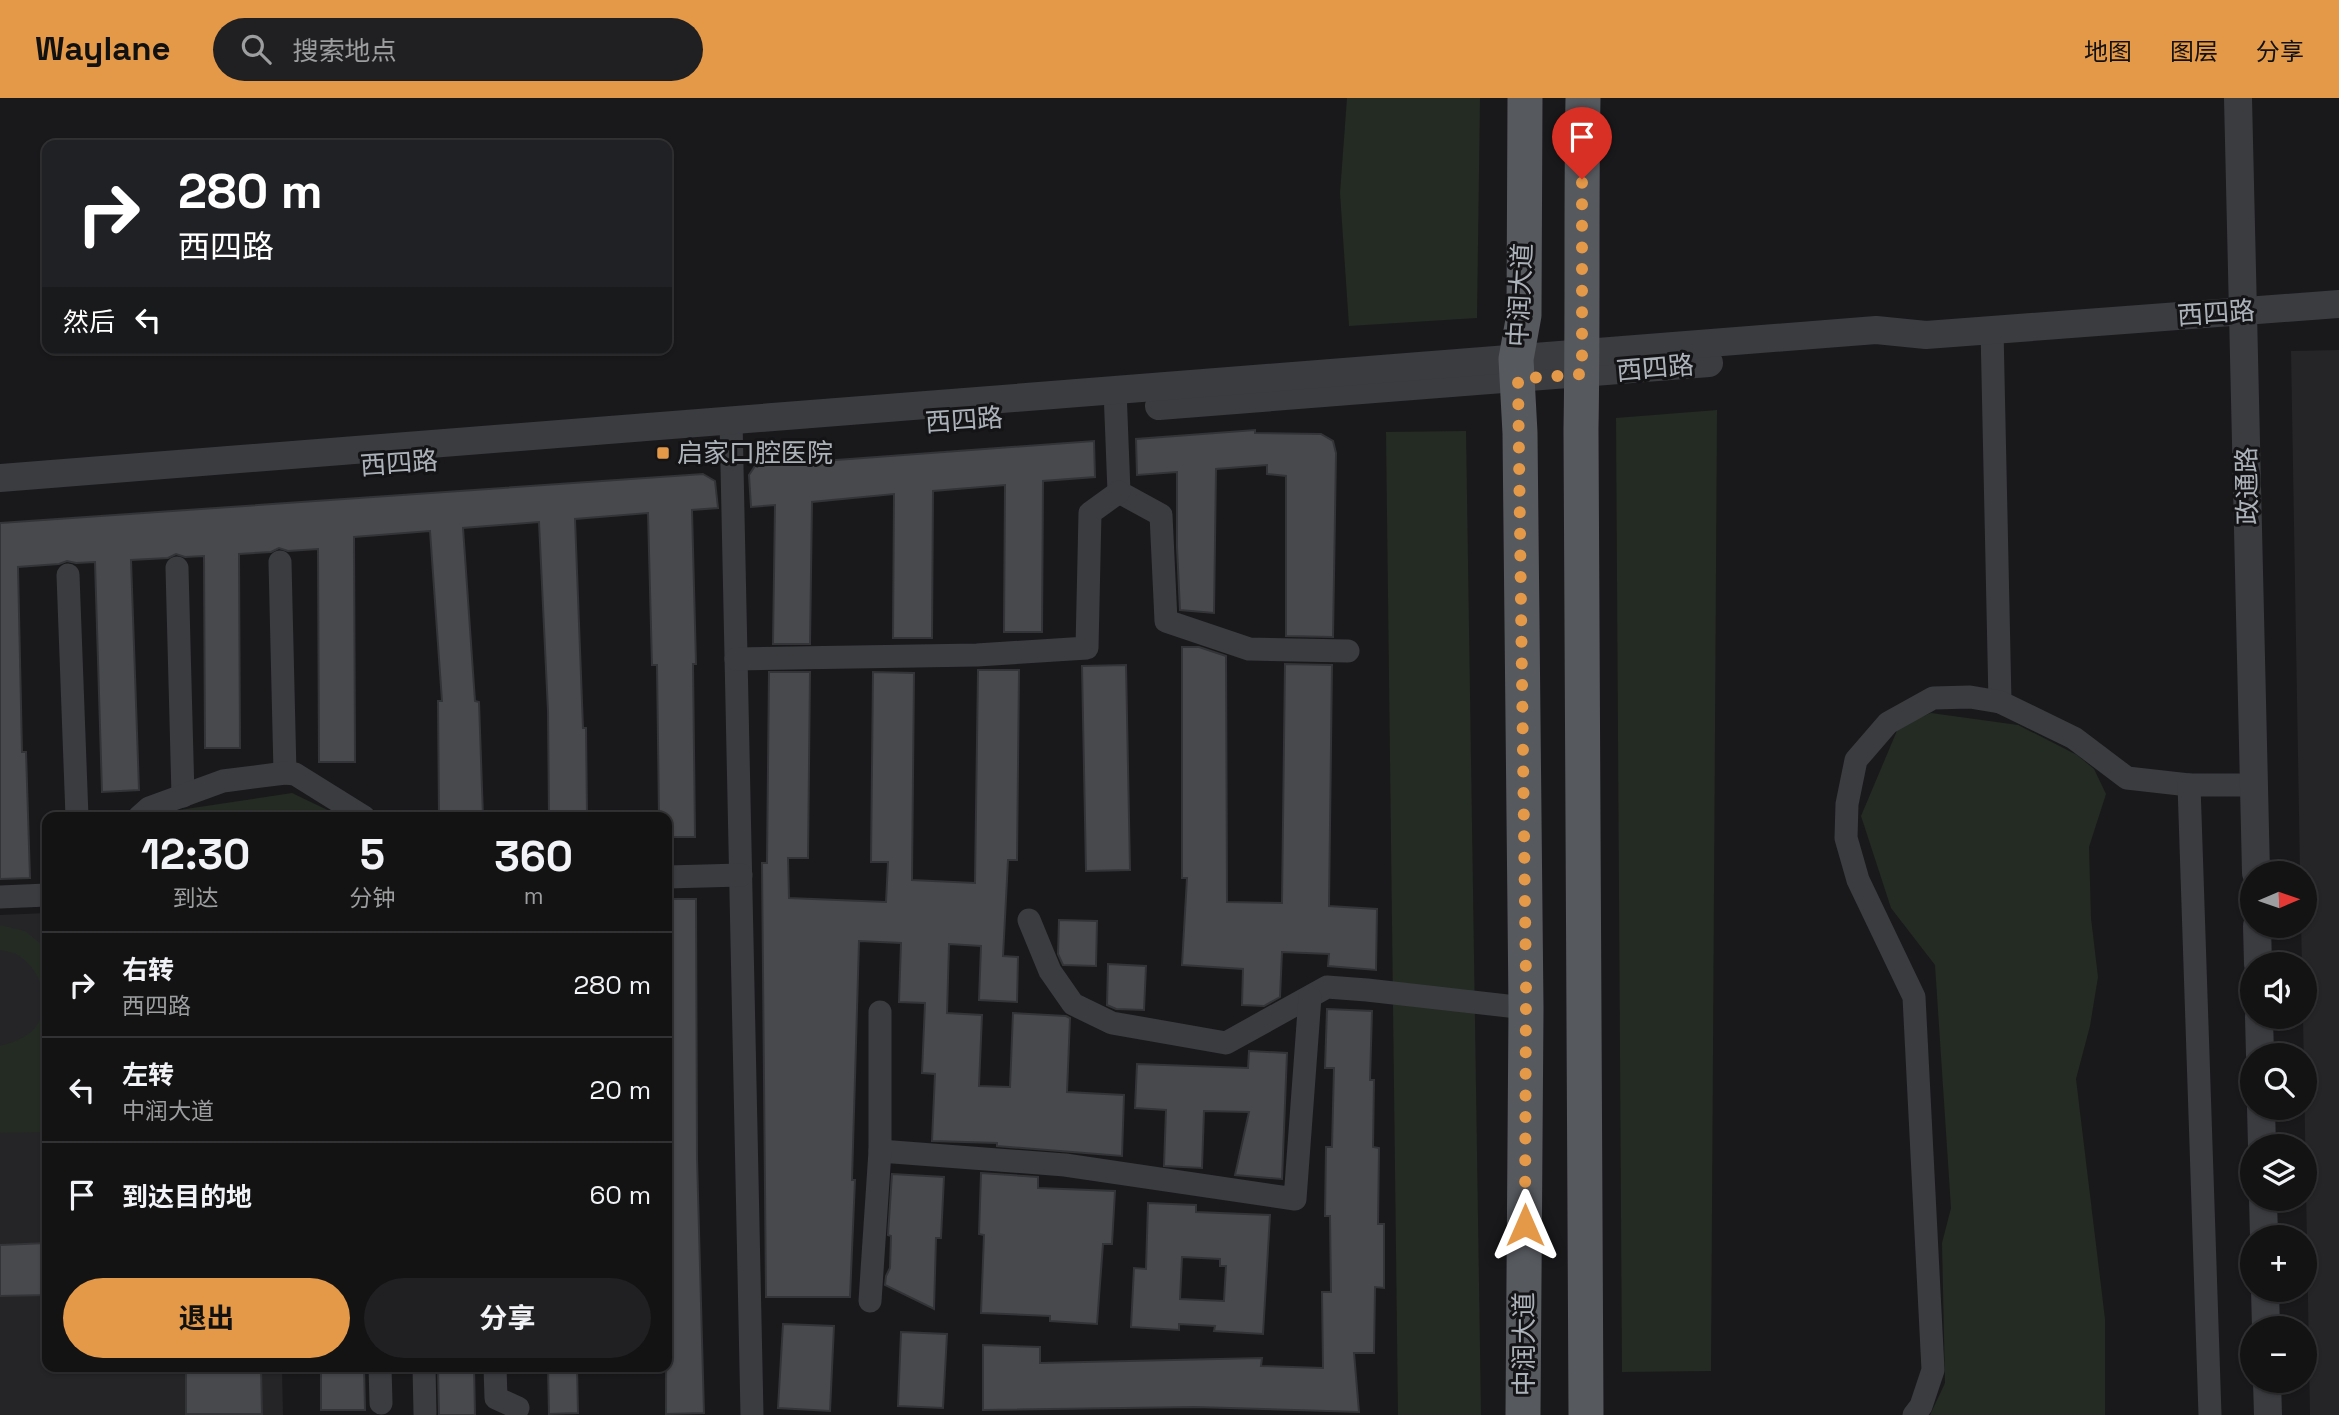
<!DOCTYPE html>
<html lang="zh">
<meta charset="utf-8">
<style>
:root{--surface:#131314;--page:#202022;--text:#f1f3f6;--muted:#9d9ea0;--line:#323234;--accent:#e49948}
body{margin:0;font-family:"Space Grotesk","Noto Sans SC",sans-serif;background:var(--page);color:var(--text);height:100vh;display:flex;flex-direction:column;font-size:26px;white-space:nowrap}
*{box-sizing:border-box;margin:0}
p{font-size:23px;color:var(--muted)}
.icon{flex:none;width:38px;height:38px;fill:none;stroke:currentColor;stroke-width:2;stroke-linecap:round;stroke-linejoin:round}
.map{position:relative;flex:1;overflow:hidden}
.sheet{position:absolute;left:42px;top:714px;width:630px;height:560px;display:flex;flex-direction:column;background:var(--surface);border-radius:14px;box-shadow:0 2px 5px #0004,0 0 0 2px var(--line)}
.sheet>*{flex:none}
.top-card{position:absolute;left:42px;top:42px;width:630px;height:214px;border-radius:14px;box-shadow:0 2px 5px #0004,0 0 0 2px var(--line);background:#202124;color:#fff;overflow:hidden}
.needle{width:46px;rotate:88deg}
.buttons{position:absolute;left:2240px;top:763px;display:grid;gap:14px}
.buttons a{display:grid;place-items:center;width:77px;height:77px;border-radius:50%;background:var(--surface);box-shadow:0 2px 5px #0004,0 0 0 2px var(--line);font-size:35px}
.pin{position:absolute;display:grid;place-items:center;width:60px;height:60px;color:#fff;margin:-72px -30px;border-radius:50% 50% 50% 0;rotate:-45deg;box-shadow:0 0 7px #0007}
.pin .icon{rotate:45deg}
.me{position:absolute;width:77px;margin:-38px;rotate:0deg;stroke-linejoin:round;filter:drop-shadow(0 0 5px #0008)}
.turn{display:flex;align-items:center;gap:24px;height:147px;padding:0 21px;font-size:32px}
.turn .icon{width:91px;height:91px;stroke-width:2.5}
.turn b{display:block;font-size:49px;line-height:60px}
.then{display:flex;align-items:center;height:66px;padding:0 21px;background:#0003;gap:14px;font-size:26px}
.eta{display:flex;justify-content:space-evenly;align-items:center;height:119px;text-align:center}
.eta b{font-size:42px;font-weight:700;line-height:49px}
.cta{display:flex;gap:14px;margin-top:auto;padding:14px 21px}
.cta a{flex:1;height:80px;border-radius:42px;background:var(--accent);color:#111;font-size:28px;font-weight:700;line-height:80px;text-align:center}
.cta a+a{background:var(--page);color:var(--text)}
ul{padding:0;list-style:none}
li{display:flex;align-items:center;gap:21px;height:105px;padding:0 21px;border-top:2px solid var(--line)}
li div{flex:1}
li b{display:block;font-size:26px}
li em{font-style:normal}
header{display:flex;align-items:center;gap:42px;box-sizing:border-box;height:98px;padding:0 35px;background:var(--accent);color:#111}
header strong{font-size:33px}
nav{display:flex;gap:38px;margin-inline-start:auto;font-size:24px}
.search{width:490px;height:63px;background:var(--page);display:flex;align-items:center;gap:18px;box-sizing:border-box;padding:0 24px;border-radius:38px;color:var(--muted);font-size:26px}
.map>svg:first-child{display:block}
.built{fill:#252528}
.green{fill:#232b23}
.building{fill:#48494d;stroke:#333437;stroke-width:2;fill-rule:evenodd}
.lines{fill:none;stroke-linecap:round;stroke-linejoin:round}
.minor{stroke:#3a3c40;stroke-width:23}
.tertiary{stroke:#3a3c40;stroke-width:28}
.primary{stroke:#56595e;stroke-width:35}
.route{stroke:#e49948;stroke-width:12;stroke-dasharray:0 21.6}
.poi-dot{fill:#e49948;stroke:#141416;stroke-width:2.5}
.labels{text-anchor:middle;stroke-width:6;stroke-linejoin:round;paint-order:stroke}
.street-label{font-size:26px;fill:#acb2b9;stroke:#141416}
.poi-label{font-size:26px;fill:#acb2b9;stroke:#141416;text-anchor:start}
</style>
<header>
<strong>Waylane</strong>
<div class="search"><svg class="icon" aria-label="search" viewBox="0 0 24 24"><circle cx="10" cy="10" r="6"/><path d="M15 15l6 6"/></svg>搜索地点</div>
<nav><a>地图</a><a>图层</a><a>分享</a></nav>
</header>
<div class="map">
<svg width="2339" height="1317" viewBox="0 0 2339 1317">
<rect width="100%" height="100%" fill="#19191b"/>
<g class="built">
<path d="M 2339,252 L 2339,1317 L 2310,1317 L 2303,919 L 2305,919 L 2305,866 L 2302,866 L 2301,828 L 2305,828 L 2305,775 L 2300,775 L 2291,253 Z"/>
<path d="M 47,815 L 47,1269 L 282,1269 L 283,1317 L 0,1317 L 0,817 Z"/>
</g>
<g class="green">
<path d="M 1347,0 L 1480,0 L 1477,220 L 1349,228 L 1340,95 Z"/>
<path d="M 1717,312 L 1711,1273 L 1622,1274 L 1616,320 Z"/>
<path d="M 1466,333 L 1481,1317 L 1398,1317 L 1386,334 Z"/>
<path d="M 1931,615 L 2018,627 L 2077,657 L 2094,671 L 2106,696 L 2089,749 L 2091,820 L 2098,879 L 2090,928 L 2076,981 L 2105,1221 L 2105,1317 L 1930,1317 L 1945,1285 L 1942,1145 L 1951,1110 L 1935,867 L 1891,810 L 1861,718 L 1899,628 Z"/>
<path d="M 292,695 L 342,719 L 159,719 L 166,714 Z"/>
<path d="M 0,827 L 25,833 L 47,851 L 47,1034 L 0,1035 L 0,948 C 11,945 26,940 34,931 C 54,907 41,870 16,856 C 11,854 5,853 0,852 Z"/>
</g>
<g class="building">
<path d="M 1255,332 L 1255,335 L 1321,336 L 1333,343 L 1336,355 L 1333,539 L 1286,538 L 1286,378 L 1267,376 L 1267,367 L 1216,371 L 1214,515 L 1180,512 L 1177,449 L 1177,374 L 1137,377 L 1136,341 Z"/>
<path d="M 1094,343 L 1095,379 L 1043,383 L 1042,534 L 1004,534 L 1005,387 L 933,393 L 932,540 L 893,540 L 894,396 L 812,404 L 810,546 L 773,546 L 775,407 L 751,409 L 749,377 L 755,368 Z"/>
<path d="M 703,376 L 715,383 L 718,410 L 692,412 L 696,566 L 693,566 L 695,739 L 667,739 L 667,719 L 659,719 L 657,567 L 652,567 L 648,415 L 575,421 L 583,630 L 586,630 L 587,719 L 549,719 L 548,613 L 539,424 L 463,430 L 475,603 L 479,604 L 483,719 L 439,719 L 438,603 L 442,603 L 430,433 L 354,439 L 355,664 L 319,664 L 318,451 L 288,453 L 279,450 L 271,454 L 239,456 L 240,650 L 205,650 L 204,458 L 185,459 L 176,456 L 168,460 L 131,462 L 139,692 L 102,694 L 95,464 L 76,465 L 67,463 L 59,466 L 18,469 L 22,654 L 26,654 L 30,780 L 0,781 L 0,425 Z"/>
<path d="M 1182,549 L 1199,549 L 1226,558 L 1227,804 L 1282,805 L 1285,566 L 1332,567 L 1329,808 L 1377,811 L 1376,872 L 1328,868 L 1329,856 L 1282,854 L 1280,899 L 1264,908 L 1242,907 L 1243,871 L 1182,867 L 1187,780 L 1182,780 Z"/>
<path d="M 1126,567 L 1130,772 L 1086,773 L 1082,568 Z"/>
<path d="M 978,572 L 1019,572 L 1017,762 L 1008,762 L 1003,858 L 1018,859 L 1017,904 L 979,902 L 981,848 L 949,846 L 947,915 L 982,917 L 979,988 L 1010,989 L 1013,915 L 1066,918 L 1070,920 L 1067,994 L 1124,997 L 1122,1058 L 997,1048 L 997,1045 L 932,1043 L 935,976 L 922,975 L 925,905 L 899,904 L 901,845 L 859,843 L 852,1082 L 855,1082 L 850,1199 L 766,1199 L 762,765 L 767,765 L 769,574 L 810,574 L 808,760 L 788,760 L 789,800 L 886,804 L 888,764 L 871,764 L 873,574 L 914,575 L 912,782 L 975,785 Z"/>
<path d="M 667,801 L 696,801 L 697,1060 L 704,1315 L 666,1316 Z"/>
<path d="M 1059,822 L 1097,823 L 1096,868 L 1063,867 L 1058,856 Z"/>
<path d="M 1108,866 L 1146,868 L 1144,912 L 1116,911 L 1107,907 Z"/>
<path d="M 1327,911 L 1372,913 L 1370,982 L 1374,982 L 1373,1049 L 1379,1050 L 1378,1126 L 1384,1126 L 1384,1190 L 1375,1189 L 1374,1255 L 1354,1255 L 1359,1314 L 1195,1309 L 983,1312 L 983,1247 L 1040,1249 L 1040,1265 L 1262,1260 L 1261,1268 L 1323,1270 L 1322,1194 L 1331,1194 L 1330,1118 L 1325,1118 L 1326,1049 L 1332,1049 L 1334,970 L 1325,970 Z"/>
<path d="M 1249,953 L 1287,955 L 1282,1081 L 1235,1077 L 1249,1014 L 1204,1013 L 1202,1070 L 1164,1068 L 1166,1012 L 1135,1010 L 1137,966 L 1248,970 Z"/>
<path d="M 981,1075 L 1038,1079 L 1038,1090 L 1115,1093 L 1112,1146 L 1103,1146 L 1097,1226 L 1050,1223 L 1050,1218 L 981,1215 L 984,1137 L 979,1136 Z"/>
<path d="M 892,1076 L 944,1079 L 941,1140 L 936,1140 L 934,1211 L 885,1187 L 886,1178 L 890,1170 L 891,1138 L 888,1137 Z"/>
<path d="M 1148,1105 L 1196,1107 L 1196,1114 L 1270,1117 L 1263,1236 L 1214,1233 L 1215,1228 L 1179,1226 L 1179,1232 L 1131,1229 L 1134,1170 L 1146,1171 ZM 1182,1159 L 1220,1161 L 1220,1168 L 1226,1168 L 1224,1203 L 1180,1201 Z"/>
<path d="M 47,1145 L 47,1197 L 0,1198 L 0,1147 Z"/>
<path d="M 783,1226 L 834,1228 L 830,1313 L 778,1310 Z"/>
<path d="M 901,1234 L 947,1236 L 943,1310 L 898,1308 Z"/>
<path d="M 186,1269 L 261,1269 L 262,1316 L 186,1316 Z"/>
<path d="M 321,1269 L 364,1269 L 365,1312 L 321,1312 Z"/>
<path d="M 438,1269 L 474,1269 L 475,1317 L 439,1317 Z"/>
<path d="M 548,1269 L 577,1269 L 578,1315 L 549,1316 Z"/>
</g>
<g class="lines">
<g class="minor">
<path d="M 1992,231 L 2000,604"/>
<path d="M 1115,292 L 1119,394 L 1161,417 L 1166,523 L 1249,551 L 1348,553"/>
<path d="M 731,321 L 752,1317"/>
<path d="M 280,464 L 285,675"/>
<path d="M 177,470 L 183,698"/>
<path d="M 68,477 L 77,719"/>
<path d="M 736,561 L 977,557 L 1087,550 L 1090,415 L 1119,394"/>
<path d="M 139,719 L 149,710 L 223,683 L 285,675 L 295,676 L 364,719"/>
<path d="M 667,779 L 741,777"/>
<path d="M 0,799 L 47,797"/>
<path d="M 1029,822 L 1050,873 L 1073,906 L 1112,925 L 1226,945 L 1327,889 L 1367,892 L 1526,910"/>
<path d="M 880,1053 L 1065,1067 L 1295,1101 L 1310,899"/>
<path d="M 870,1203 L 880,1053 L 880,914"/>
<path d="M 380,1269 L 381,1305"/>
<path d="M 424,1269 L 425,1315"/>
<path d="M 495,1269 L 496,1300 L 518,1310"/>
<path d="M 1914,1317 L 1921,1308 L 1933,1272 L 1914,899 L 1858,782 L 1846,740 L 1847,706 L 1856,662 L 1888,625 L 1933,600 L 1970,599 L 2000,604 L 2074,640 L 2127,680 L 2189,687"/>
<path d="M 2210,1317 L 2189,687 L 2254,687"/>
</g>
<g class="tertiary">
<path d="M 2238,0 L 2256,775"/>
<path d="M 1159,308 L 1709,265"/>
<path d="M 0,380 L 1876,232 L 1926,237 L 2339,206"/>
<path d="M 2257,828 L 2258,866"/>
<path d="M 2259,919 L 2260,957"/>
<path d="M 2261,1010 L 2262,1048"/>
<path d="M 2263,1101 L 2264,1139"/>
<path d="M 2265,1192 L 2266,1230"/>
<path d="M 2267,1283 L 2268,1317"/>
</g>
<g class="primary">
<path d="M 1583,0 C 1581,110 1583,221 1581,331 L 1586,1317"/>
<path d="M 1523,1317 L 1526,910 L 1520,335 L 1516,261 L 1524,217 L 1525,0"/>
</g>
</g>
<g class="lines">
<path class="route" d="M 1525,1127 L 1526,883 L 1518,281 L 1582,276 L 1582,81"/>
</g>
<rect class="poi-dot" x="656" y="348" width="14" height="14" rx="3.5"/>
<g class="labels">
<g class="street-label">
<text transform="translate(1520 197) rotate(-87)" y="9">中润大道</text>
<text transform="translate(2216 215) rotate(-4)" y="9">西四路</text>
<text transform="translate(1655 270) rotate(-5)" y="9">西四路</text>
<text transform="translate(964 322) rotate(-4)" y="9">西四路</text>
<text transform="translate(399 365) rotate(-4)" y="9">西四路</text>
<text transform="translate(2247 388) rotate(-91)" y="9">政通路</text>
<text transform="translate(1524 1246) rotate(-90)" y="9">中润大道</text>
</g>
<g class="poi-label">
<text x="677" y="364">启家口腔医院</text>
</g>
</g>
</svg>
<div class="buttons">
<a><svg class="needle" viewBox="-14 -14 28 28"><path d="M0-13l5 13h-10z" fill="#e53935"/><path d="M0 13l5-13h-10z" fill="#9d9ea0"/></svg></a>
<a><svg class="icon" aria-label="sound" viewBox="0 0 24 24"><path d="M4 9h4l5-4v14l-5-4H4zM17 9q2 3 0 6"/></svg></a>
<a><svg class="icon" aria-label="search" viewBox="0 0 24 24"><circle cx="10" cy="10" r="6"/><path d="M15 15l6 6"/></svg></a>
<a><svg class="icon" aria-label="layers" viewBox="0 0 24 24"><path d="M12 4l9 5-9 5-9-5zM3 14l9 5 9-5"/></svg></a>
<a>+</a>
<a>−</a>
</div>
<div class="pin" style="left:1582px;top:81px;background:#d93025"><svg class="icon" aria-label="arrive" viewBox="0 0 24 24"><path d="M6 21V4h12l-3 4 3 4H6"/></svg></div>
<svg class="me" style="left:1525px;top:1127px" viewBox="-20 -20 40 40"><path d="M0-17L14 15 0 8-14 15z" fill="#e49948" stroke="#fff" stroke-width="4"/></svg>
<div class="top-card">
<div class="turn"><svg class="icon" aria-label="right" viewBox="0 0 24 24"><path d="M7 20v-9h11M14 6l5 5-5 5"/></svg><div><b>280 m</b>西四路</div></div>
<div class="then">然后<svg class="icon" aria-label="left" viewBox="0 0 24 24"><path d="M17 20v-9H6M10 6l-5 5 5 5"/></svg></div>
</div>
<section class="sheet">
<div class="eta">
<div><b>12:30</b><p>到达</p></div>
<div><b>5</b><p>分钟</p></div>
<div><b>360</b><p>m</p></div>
</div>
<ul>
<li><svg class="icon" aria-label="right" viewBox="0 0 24 24"><path d="M7 20v-9h11M14 6l5 5-5 5"/></svg><div><b>右转</b><p>西四路</p></div><em>280 m</em></li>
<li><svg class="icon" aria-label="left" viewBox="0 0 24 24"><path d="M17 20v-9H6M10 6l-5 5 5 5"/></svg><div><b>左转</b><p>中润大道</p></div><em>20 m</em></li>
<li><svg class="icon" aria-label="arrive" viewBox="0 0 24 24"><path d="M6 21V4h12l-3 4 3 4H6"/></svg><div><b>到达目的地</b></div><em>60 m</em></li>
</ul>
<div class="cta"><a>退出</a><a>分享</a></div>
</section>
</div>
